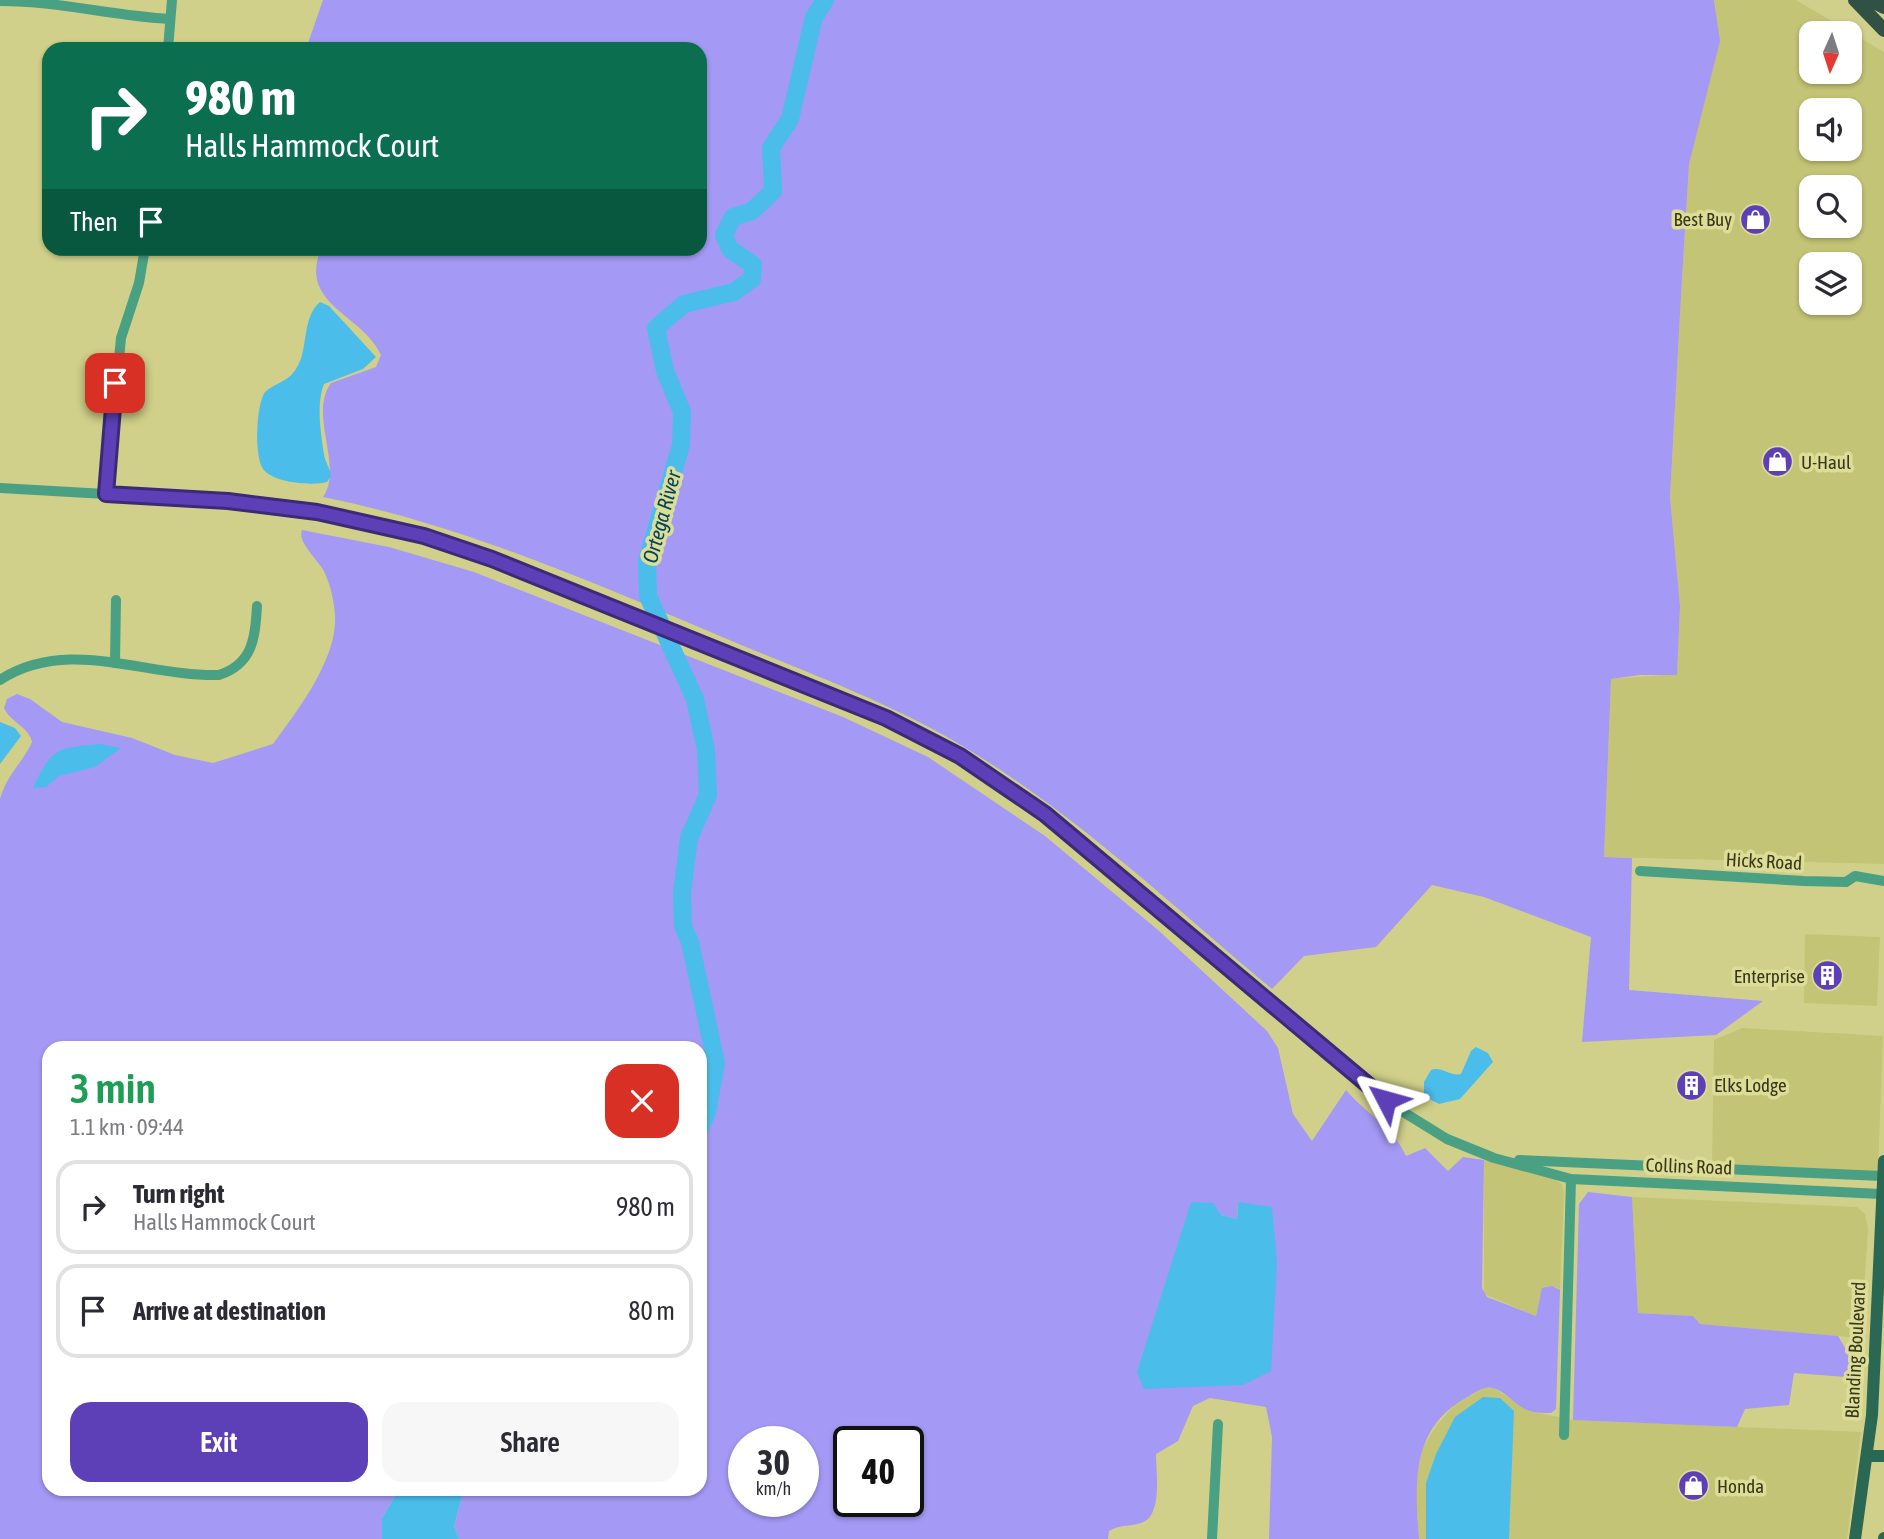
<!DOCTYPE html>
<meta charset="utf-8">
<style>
:root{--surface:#fff;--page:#f7f7f7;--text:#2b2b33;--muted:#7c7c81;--line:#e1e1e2;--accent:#5d40b8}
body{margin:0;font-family:"Asap Condensed",sans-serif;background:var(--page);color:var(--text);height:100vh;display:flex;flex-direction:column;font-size:26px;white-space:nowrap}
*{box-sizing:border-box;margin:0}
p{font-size:23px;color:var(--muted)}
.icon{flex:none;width:38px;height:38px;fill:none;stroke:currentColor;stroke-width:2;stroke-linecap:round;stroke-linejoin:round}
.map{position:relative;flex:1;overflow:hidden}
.sheet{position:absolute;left:42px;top:1041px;width:665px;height:455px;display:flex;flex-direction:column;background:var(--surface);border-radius:21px;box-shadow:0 2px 5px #0004}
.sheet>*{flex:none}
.banner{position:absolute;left:42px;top:42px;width:665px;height:214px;border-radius:21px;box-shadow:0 2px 5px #0004;background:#0b6e4f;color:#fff;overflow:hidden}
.needle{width:46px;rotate:183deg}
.buttons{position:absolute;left:1799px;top:21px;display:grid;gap:14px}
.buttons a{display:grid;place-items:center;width:63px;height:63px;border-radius:14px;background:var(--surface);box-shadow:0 2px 5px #0004;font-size:35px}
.speed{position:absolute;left:728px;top:1426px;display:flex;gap:14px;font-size:35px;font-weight:700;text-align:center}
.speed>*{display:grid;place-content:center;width:91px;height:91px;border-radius:50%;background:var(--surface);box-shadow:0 2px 5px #0004;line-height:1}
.speed small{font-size:18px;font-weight:400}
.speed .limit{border:4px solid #111;border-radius:10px;background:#fff;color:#111}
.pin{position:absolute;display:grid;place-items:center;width:60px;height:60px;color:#fff;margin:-30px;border-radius:14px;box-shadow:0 4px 10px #0006}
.me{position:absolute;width:77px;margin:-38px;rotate:309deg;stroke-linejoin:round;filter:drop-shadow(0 0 5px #0008)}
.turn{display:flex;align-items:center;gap:24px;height:147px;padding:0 28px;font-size:32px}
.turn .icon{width:91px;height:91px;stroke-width:2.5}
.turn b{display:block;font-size:49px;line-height:60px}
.then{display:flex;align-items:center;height:66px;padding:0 28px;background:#0003;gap:14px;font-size:26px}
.round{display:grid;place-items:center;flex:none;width:74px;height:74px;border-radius:21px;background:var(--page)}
.summary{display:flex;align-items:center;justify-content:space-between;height:119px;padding:0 28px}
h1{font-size:42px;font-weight:600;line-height:52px;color:#1e9e55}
.button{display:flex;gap:14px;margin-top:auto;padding:14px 28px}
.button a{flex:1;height:80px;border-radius:21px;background:var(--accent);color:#fff;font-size:28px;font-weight:600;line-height:80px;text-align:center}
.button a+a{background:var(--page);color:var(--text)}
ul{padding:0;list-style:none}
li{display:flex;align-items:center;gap:21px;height:94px;margin:0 14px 10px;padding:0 14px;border:4px solid var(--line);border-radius:21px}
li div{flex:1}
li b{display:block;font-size:26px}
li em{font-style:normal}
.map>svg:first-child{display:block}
.built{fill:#c4c476;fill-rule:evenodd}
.green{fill:#a499f4;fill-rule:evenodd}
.water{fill:#4bbdeb}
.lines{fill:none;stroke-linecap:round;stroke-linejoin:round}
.river{stroke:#4bbdeb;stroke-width:18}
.minor{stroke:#4aa083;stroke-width:10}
.major{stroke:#2b6854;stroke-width:12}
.highway{stroke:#315145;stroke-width:14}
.route-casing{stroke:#3c2a78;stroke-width:18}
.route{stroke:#5d40b8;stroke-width:12}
.labels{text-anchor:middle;stroke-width:7;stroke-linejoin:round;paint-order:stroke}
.poi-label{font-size:19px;fill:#37371a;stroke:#dddd97;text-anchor:start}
.street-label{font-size:19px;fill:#37371a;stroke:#dddd97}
.water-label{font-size:21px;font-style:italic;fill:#00455d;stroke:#dddd97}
</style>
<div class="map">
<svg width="1884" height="1539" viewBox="0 0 1884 1539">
<rect width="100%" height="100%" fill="#d0d08a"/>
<g class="built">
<path d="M 1714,0 L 1796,0 L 1884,52 L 1884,864 L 1604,857 L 1611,679 L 1677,674 L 1680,606 L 1670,497 L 1681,296 L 1689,164 L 1716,10 ZM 1811,33 L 1850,33 L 1850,72 L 1811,72 ZM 1811,110 L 1850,110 L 1850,149 L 1811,149 ZM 1811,187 L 1850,187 L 1850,226 L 1811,226 ZM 1811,264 L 1850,264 L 1850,303 L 1811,303 Z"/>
<path d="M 1805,934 L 1880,937 L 1877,1006 L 1804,1003 Z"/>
<path d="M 1742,1028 L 1883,1036 L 1878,1172 L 1712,1165 L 1714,1040 Z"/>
<path d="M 1484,1160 L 1554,1179 L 1562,1184 L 1564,1193 L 1560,1290 L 1556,1287 L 1542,1289 L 1536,1316 L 1484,1294 Z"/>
<path d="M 1632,1197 L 1857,1207 L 1865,1214 L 1868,1229 L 1861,1338 L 1700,1324 L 1693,1316 L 1638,1313 Z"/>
<path d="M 1484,1388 L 1494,1388 L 1529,1411 L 1573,1420 L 1861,1432 L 1847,1539 L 1419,1539 L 1415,1482 L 1423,1448 L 1436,1426 L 1454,1405 Z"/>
</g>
<g class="green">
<path d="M 323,0 L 1714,0 L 1720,41 L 1689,164 L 1681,296 L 1670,497 L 1680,606 L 1677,675 L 1640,675 L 1611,679 L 1604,857 L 1632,858 L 1629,990 L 1763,1001 L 1716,1035 L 1582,1042 L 1591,937 L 1484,897 L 1432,885 L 1376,947 L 1304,956 L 1272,989 C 1175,908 1082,820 974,753 C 898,705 810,674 727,639 C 596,584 463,525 323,497 C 344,467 308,415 331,383 L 376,367 L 381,355 C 363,314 298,305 321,249 L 700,248 L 700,49 L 306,49 Z"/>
<path d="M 302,530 L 389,547 L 474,572 L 843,717 L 928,757 L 1045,836 L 1158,930 L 1267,1031 L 1278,1048 L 1293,1114 L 1312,1141 L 1346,1090 C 1365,1113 1394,1128 1406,1156 L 1425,1148 L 1448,1171 L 1463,1157 L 1484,1160 L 1482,1288 L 1487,1297 L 1536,1316 L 1542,1288 L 1552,1286 L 1560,1290 L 1556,1409 L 1551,1413 C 1544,1413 1536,1413 1530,1411 C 1516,1407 1506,1391 1493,1388 C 1483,1385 1472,1395 1464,1399 C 1410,1430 1415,1487 1419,1539 L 1269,1539 L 1272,1437 L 1266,1407 L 1210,1398 L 1193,1406 L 1178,1441 L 1156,1454 C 1156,1472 1163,1517 1141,1523 C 1129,1527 1121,1524 1109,1531 L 1108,1539 L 459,1539 L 454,1526 L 464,1489 L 700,1489 L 700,1048 L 49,1048 L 49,1489 L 399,1489 L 382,1518 L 382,1539 L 0,1539 L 0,799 C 7,774 22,764 32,742 C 29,727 10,722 4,708 L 7,699 L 17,694 L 30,699 L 62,722 L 132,738 L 175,755 L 213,763 L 273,744 C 296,713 333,664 335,624 C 336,608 331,586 324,571 C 318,560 297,542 302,530 ZM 1238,1202 L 1243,1385 L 1221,1215 L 1237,1219 ZM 744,1442 L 803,1442 L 803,1502 L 744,1502 ZM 849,1442 L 908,1442 L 908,1502 L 849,1502 Z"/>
<path d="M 1588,1192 L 1632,1197 L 1638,1313 L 1693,1316 L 1700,1324 L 1838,1336 L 1851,1358 L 1846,1377 L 1794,1373 L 1789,1405 L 1745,1409 L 1737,1427 L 1573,1420 L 1579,1204 Z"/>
</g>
<g class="water">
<path d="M 320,302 L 329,306 L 376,357 L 363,369 L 324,384 C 316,404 321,433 324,454 C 325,462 330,468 331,476 L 327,482 C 312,486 273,483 263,469 C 254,455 256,405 265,392 C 275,383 288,382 296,369 C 309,350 301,318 320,302 Z"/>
<path d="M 0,722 L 15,728 L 21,736 L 0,764 Z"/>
<path d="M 101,744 L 121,748 L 95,767 L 59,776 L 46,787 L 33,788 C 52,747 57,748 101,744 Z"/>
<path d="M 1476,1047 L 1488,1053 L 1493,1062 L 1460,1099 L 1439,1104 L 1424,1096 L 1424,1082 L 1431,1070 C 1442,1066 1450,1077 1461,1074 L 1471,1051 Z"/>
<path d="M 1191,1202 L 1213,1203 L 1221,1215 L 1237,1219 L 1238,1202 L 1272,1207 L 1277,1262 L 1271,1371 L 1243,1385 L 1144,1389 L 1137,1372 Z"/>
<path d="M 1483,1397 L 1500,1398 L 1514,1411 L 1509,1539 L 1426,1539 L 1426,1483 L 1436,1454 L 1455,1417 Z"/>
<path d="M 399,1489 L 464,1489 L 454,1526 L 459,1539 L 382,1539 L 382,1518 Z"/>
</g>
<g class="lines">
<path class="river" d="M 700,1129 L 707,1112 L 716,1063 L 690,942 L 683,926 L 682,893 L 689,838 L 708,795 L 706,750 L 695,699 L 648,596 L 647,561 L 681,445 L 682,412 L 665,371 L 656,328 L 684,304 L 734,292 L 752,279 L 753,265 L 730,249 L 724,235 L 733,217 L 752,211 L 773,191 L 771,148 L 790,119 L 814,17 L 825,0"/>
<g class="minor">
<path d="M 0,1 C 58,1 113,16 170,19"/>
<path d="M 168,49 L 172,0"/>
<path d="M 0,488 L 228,501 L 317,512 L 386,525 L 492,559 L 886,718 L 988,774 L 1045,814 L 1364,1082 L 1392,1105 L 1447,1139 L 1494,1158 L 1571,1179 L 1881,1194"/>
<path d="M 106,494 L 121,338 L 139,283 L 145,248"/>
<path d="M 115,663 L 116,600"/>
<path d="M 0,680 C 68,636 146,677 219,675 C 253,664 255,638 257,606"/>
<path d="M 1640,871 L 1804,881 L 1846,882 L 1855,876 L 1884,881"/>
<path d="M 1519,1160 L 1882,1176"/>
<path d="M 1564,1435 L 1571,1179"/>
<path d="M 1212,1539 L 1218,1424"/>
</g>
<g class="major">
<path d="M 1868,1456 L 1884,1456"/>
<path d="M 1855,1539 L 1872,1415 L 1884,1161"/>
<path d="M 1884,1539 L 1884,1538"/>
</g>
<g class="highway">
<path d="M 1855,0 L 1884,30"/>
<path d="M 1870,0 L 1884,7"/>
</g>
</g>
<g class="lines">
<defs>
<path id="route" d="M 115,383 L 106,494 L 228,501 L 317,512 L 424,536 L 492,559 L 886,718 L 960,756 L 1045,814 L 1386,1100"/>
</defs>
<use href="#route" class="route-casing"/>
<use href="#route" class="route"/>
</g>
<defs>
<symbol id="shop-disc" viewBox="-11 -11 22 22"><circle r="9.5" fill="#5d40b8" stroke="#dddd97"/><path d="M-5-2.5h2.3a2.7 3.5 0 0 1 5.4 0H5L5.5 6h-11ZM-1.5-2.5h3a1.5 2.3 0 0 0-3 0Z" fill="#fff"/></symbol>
<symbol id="building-disc" viewBox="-11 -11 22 22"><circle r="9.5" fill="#5d40b8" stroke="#dddd97"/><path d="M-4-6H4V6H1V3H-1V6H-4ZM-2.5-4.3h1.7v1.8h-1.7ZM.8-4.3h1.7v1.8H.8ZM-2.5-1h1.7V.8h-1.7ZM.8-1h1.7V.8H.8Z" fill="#fff"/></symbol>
</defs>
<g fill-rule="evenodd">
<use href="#shop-disc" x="1738" y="202" width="35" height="35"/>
<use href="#shop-disc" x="1760" y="444" width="35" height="35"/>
<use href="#building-disc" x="1810" y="958" width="35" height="35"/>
<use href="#building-disc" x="1674" y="1068" width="35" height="35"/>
<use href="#shop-disc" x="1676" y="1468" width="35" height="35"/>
</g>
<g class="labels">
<g class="poi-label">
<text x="1732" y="226" text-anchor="end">Best Buy</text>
<text x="1801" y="469">U-Haul</text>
<text x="1805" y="983" text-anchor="end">Enterprise</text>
<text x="1714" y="1092">Elks Lodge</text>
<text x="1717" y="1493">Honda</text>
</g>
<g class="street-label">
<text transform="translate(1764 861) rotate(3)" y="7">Hicks Road</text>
<text transform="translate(1689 1166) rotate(2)" y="7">Collins Road</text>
<text transform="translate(1855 1350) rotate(-87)" y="7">Blanding Boulevard</text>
</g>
<g class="water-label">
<text transform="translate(662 517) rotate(-75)" y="7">Ortega River</text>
</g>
</g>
</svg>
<div class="buttons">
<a><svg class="needle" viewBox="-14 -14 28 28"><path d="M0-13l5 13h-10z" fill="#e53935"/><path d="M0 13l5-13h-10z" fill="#7c7c81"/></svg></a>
<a><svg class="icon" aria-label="sound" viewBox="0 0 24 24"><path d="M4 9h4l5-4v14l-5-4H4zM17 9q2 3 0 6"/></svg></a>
<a><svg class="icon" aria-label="search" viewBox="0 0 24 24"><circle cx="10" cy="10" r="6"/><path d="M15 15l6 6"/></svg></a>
<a><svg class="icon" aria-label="layers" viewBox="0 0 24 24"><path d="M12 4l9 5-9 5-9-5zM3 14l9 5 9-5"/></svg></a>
</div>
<div class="speed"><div>30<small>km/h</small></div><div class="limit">40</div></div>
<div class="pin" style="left:115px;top:383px;background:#d93025"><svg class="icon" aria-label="arrive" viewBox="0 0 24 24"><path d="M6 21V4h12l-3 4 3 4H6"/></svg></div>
<svg class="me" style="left:1386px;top:1100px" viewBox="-20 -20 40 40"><path d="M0-17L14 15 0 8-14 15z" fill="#5d40b8" stroke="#fff" stroke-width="4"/></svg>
<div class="banner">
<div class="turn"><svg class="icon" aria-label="right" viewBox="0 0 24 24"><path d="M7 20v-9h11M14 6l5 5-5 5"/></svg><div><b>980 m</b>Halls Hammock Court</div></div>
<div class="then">Then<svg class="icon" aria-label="arrive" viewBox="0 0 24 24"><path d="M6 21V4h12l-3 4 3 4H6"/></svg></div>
</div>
<section class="sheet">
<div class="summary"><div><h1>3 min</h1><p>1.1 km · 09:44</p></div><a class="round" style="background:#d93025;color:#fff"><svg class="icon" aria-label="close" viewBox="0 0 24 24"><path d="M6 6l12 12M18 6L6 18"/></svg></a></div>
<ul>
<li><svg class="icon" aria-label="right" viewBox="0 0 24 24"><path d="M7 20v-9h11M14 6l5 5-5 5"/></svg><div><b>Turn right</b><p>Halls Hammock Court</p></div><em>980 m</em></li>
<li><svg class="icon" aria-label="arrive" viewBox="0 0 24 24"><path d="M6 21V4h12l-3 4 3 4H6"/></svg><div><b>Arrive at destination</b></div><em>80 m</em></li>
</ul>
<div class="button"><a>Exit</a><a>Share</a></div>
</section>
</div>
